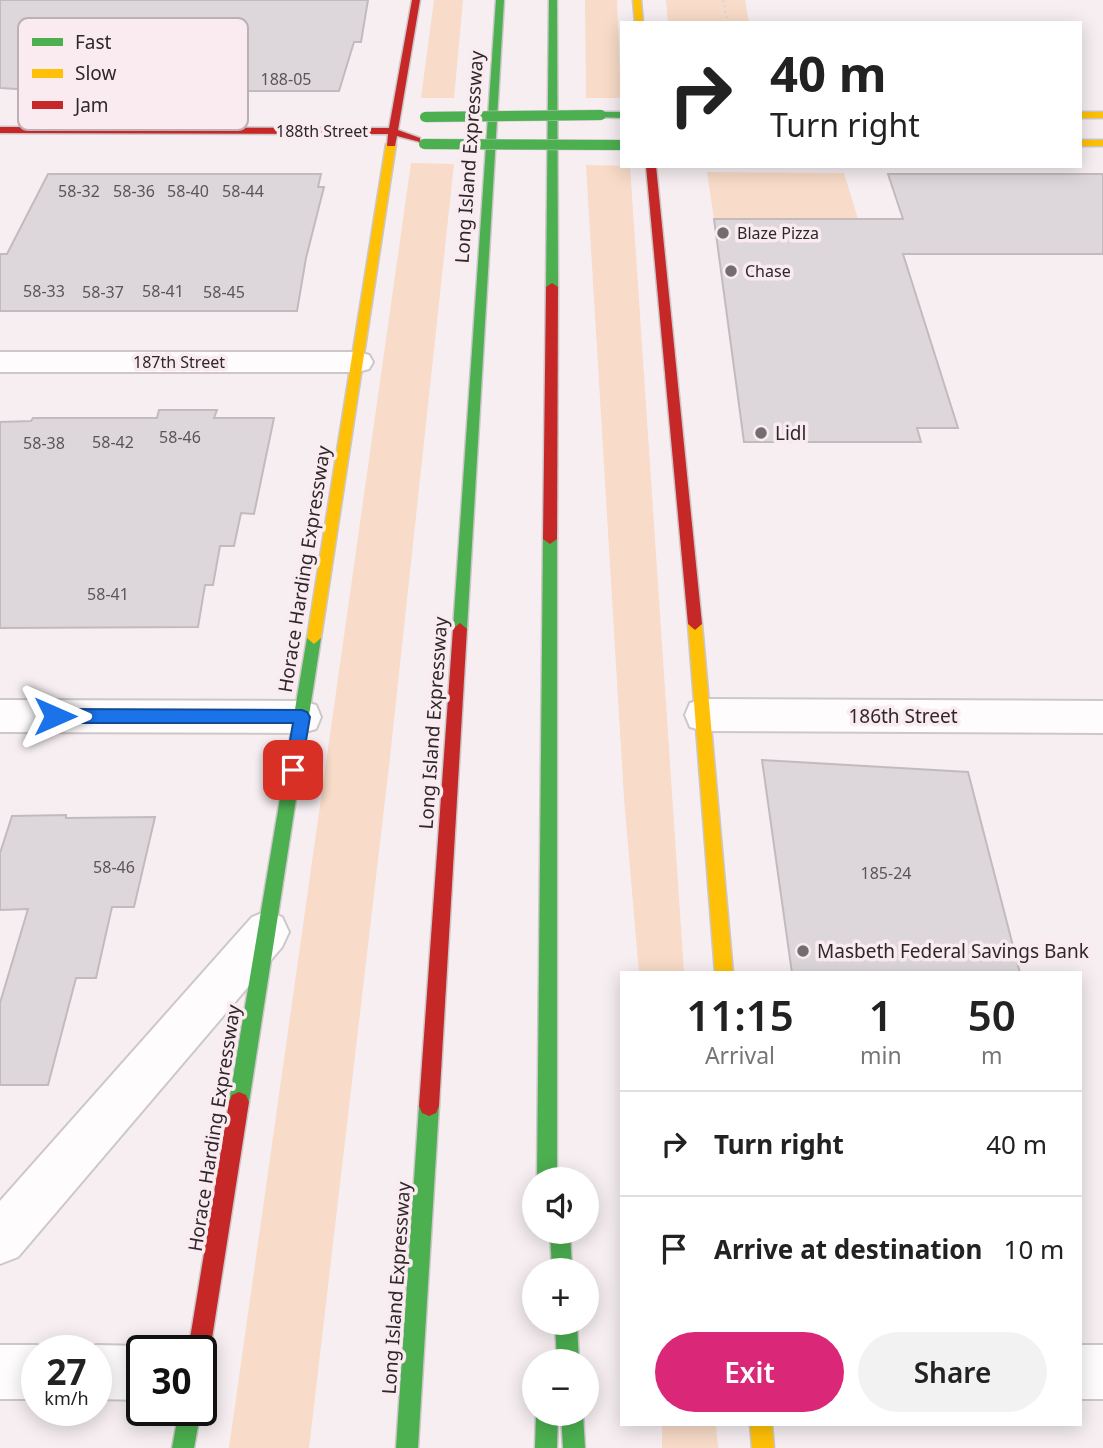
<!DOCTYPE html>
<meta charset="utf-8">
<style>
:root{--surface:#fff;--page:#f2f2f2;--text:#222;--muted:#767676;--line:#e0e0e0;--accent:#db2777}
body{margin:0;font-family:"Noto Sans",sans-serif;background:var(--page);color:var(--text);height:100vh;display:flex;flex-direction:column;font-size:26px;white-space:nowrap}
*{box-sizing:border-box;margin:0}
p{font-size:23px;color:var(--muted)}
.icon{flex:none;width:38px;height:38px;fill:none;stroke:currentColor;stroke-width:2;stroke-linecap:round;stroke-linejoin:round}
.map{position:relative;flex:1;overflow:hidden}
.details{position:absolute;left:620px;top:971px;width:462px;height:455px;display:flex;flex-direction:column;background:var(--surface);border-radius:0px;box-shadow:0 4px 18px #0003}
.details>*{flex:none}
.guide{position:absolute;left:620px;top:21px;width:462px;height:147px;border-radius:0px;box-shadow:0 4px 18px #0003;background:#fff;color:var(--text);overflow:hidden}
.fabs{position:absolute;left:522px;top:1167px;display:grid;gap:14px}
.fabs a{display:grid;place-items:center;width:77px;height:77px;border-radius:50%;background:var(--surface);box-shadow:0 4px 18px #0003;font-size:35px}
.speed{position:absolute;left:21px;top:1335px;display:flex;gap:14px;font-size:35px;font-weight:700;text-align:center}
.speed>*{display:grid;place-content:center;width:91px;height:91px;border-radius:50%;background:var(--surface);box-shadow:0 4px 18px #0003;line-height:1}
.speed small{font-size:18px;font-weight:400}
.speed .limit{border:4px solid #111;border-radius:10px;background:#fff;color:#111}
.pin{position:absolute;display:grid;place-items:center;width:60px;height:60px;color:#fff;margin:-30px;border-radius:14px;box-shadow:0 4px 10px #0006}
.me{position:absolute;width:77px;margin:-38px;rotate:90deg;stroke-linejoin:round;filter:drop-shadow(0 0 5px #0008)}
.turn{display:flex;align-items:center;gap:24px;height:147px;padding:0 35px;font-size:32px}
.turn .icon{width:91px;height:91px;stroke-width:2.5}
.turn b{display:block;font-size:49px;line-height:60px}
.eta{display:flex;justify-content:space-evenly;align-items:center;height:119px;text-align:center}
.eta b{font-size:42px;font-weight:600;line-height:49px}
.button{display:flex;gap:14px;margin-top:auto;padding:14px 35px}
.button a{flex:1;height:80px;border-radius:42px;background:var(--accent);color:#fff;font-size:28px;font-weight:600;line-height:80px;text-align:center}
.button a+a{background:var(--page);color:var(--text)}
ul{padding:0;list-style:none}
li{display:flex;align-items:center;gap:21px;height:105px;padding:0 35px;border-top:2px solid var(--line)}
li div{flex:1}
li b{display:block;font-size:26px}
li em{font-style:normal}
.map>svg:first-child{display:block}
.green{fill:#f8dbc8}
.building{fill:#ddd7db;stroke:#c1bbbf;stroke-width:2}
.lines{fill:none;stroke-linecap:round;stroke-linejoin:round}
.street-casing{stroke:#cdc7c9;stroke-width:4}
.fast-casing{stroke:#cdc7c9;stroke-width:3}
.slow-casing{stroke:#cdc7c9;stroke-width:3}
.jam-casing{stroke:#cdc7c9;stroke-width:3}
.path{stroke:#dbd8d9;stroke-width:2.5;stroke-dasharray:2 3.5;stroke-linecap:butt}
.street{fill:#fefcfd;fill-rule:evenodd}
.fast{fill:#4caf50;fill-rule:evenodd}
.slow{fill:#ffc107;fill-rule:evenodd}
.jam{fill:#c62828;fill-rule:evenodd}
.fast-bridge-casing{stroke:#cdc7c9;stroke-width:11;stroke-linecap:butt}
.fast-bridge{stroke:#4caf50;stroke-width:10}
.route{fill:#1a73e8;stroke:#114b97;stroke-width:2}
.poi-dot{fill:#746d70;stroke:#faebf0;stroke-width:2.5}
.labels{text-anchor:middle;stroke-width:7;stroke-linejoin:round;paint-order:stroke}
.number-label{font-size:16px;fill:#5b5557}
.far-street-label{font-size:16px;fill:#2e282a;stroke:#faebf0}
.far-poi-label{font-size:16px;fill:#2e282a;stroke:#faebf0;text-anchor:start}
.street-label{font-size:19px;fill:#2e282a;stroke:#faebf0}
.poi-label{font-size:19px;fill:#2e282a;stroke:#faebf0;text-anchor:start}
.key{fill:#faebf0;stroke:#bdb0b5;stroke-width:2}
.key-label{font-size:19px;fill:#2e282a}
</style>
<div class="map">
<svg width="1103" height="1448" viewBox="0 0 1103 1448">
<rect width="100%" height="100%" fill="#f6eef1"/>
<g class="green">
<path d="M 434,0 L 463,0 L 454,98 L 421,98 Z"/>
<path d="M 585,0 L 617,0 L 621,98 L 586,98 Z"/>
<path d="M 666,0 L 745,0 L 749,23 L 668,23 Z"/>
<path d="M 411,163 L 454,164 L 389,766 L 309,1448 L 229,1448 Z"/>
<path d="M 586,165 L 630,166 L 684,973 L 639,973 L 624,798 Z"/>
<path d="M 707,172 L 844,173 L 858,219 L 714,219 Z"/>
<path d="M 662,1425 L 716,1425 L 718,1448 L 662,1448 Z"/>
</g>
<g class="building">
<path d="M 0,0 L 368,0 L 361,42 L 354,42 L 339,91 L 49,91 L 0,88 Z"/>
<path d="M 48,174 L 321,174 L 318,187 L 324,187 L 306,258 L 297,311 L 0,311 L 0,254 L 7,254 Z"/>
<path d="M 888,174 L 1103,174 L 1103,254 L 903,254 L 958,428 L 917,428 L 921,442 L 744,442 L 714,219 L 903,219 Z"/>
<path d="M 159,410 L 217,410 L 214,418 L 274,418 L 254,514 L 241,513 L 234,546 L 220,546 L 213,585 L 205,585 L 198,627 L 0,628 L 0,422 L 31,421 L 33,418 L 157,418 Z"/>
<path d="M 762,760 L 968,772 L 1020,973 L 792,973 Z"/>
<path d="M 66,815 L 66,818 L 155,817 L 134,907 L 112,907 L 96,978 L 76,978 L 48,1085 L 0,1085 L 0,1003 L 28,909 L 0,910 L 0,853 L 12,816 Z"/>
</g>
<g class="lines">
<defs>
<g id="street">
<path d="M 0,352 L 358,352 L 369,355 L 373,362 L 369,369 L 358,372 L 0,372 Z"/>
<path d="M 704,699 L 1103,701 L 1103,733 L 704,731 L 690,727 L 685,715 L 690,703 Z"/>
<path d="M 0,700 L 302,701 L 316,705 L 321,717 L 316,729 L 302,733 L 0,732 Z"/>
<path d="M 267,911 L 282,917 L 289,932 L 282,947 L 18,1257 L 0,1264 L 0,1201 L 252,917 Z"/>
<path d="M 0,1345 L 37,1345 L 52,1351 L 37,1351 L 37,1399 L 0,1399 Z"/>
<path d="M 96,1345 L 142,1346 L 154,1351 L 142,1351 L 142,1400 L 96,1399 L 96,1351 L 81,1351 Z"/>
<rect x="1080" y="1345" width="23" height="54"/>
</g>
<g id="fast">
<path d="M 496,0 L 504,0 L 467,629 L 460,635 L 453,629 Z"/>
<path d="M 549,0 L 557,0 L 558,287 L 552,291 L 546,287 Z"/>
<path d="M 601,112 L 621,112 L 621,118 L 598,117 L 596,115 Z"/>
<path d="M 550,534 L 557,539 L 557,1180 L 537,1180 L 543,539 Z"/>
<path d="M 314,632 L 321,638 L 249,1102 L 246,1109 L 239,1112 L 232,1109 L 229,1102 L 307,638 Z"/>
<path d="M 429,1096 L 436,1099 L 439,1106 L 418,1448 L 396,1448 L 419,1106 L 422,1099 Z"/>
<path d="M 550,1232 L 570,1232 L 572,1270 L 552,1270 Z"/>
<path d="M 555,1323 L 577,1323 L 579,1362 L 557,1362 Z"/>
<path d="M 179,1410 L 201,1410 L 194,1448 L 172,1448 Z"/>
<path d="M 536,1414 L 558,1414 L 557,1448 L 535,1448 Z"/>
<path d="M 561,1414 L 583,1414 L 585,1448 L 563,1448 Z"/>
</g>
<g id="slow">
<path d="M 633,0 L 641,0 L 643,23 L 635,23 Z"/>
<rect x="1080" y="112" width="23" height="6"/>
<rect x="1080" y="140" width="23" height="6"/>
<path d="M 391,141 L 396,144 L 321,638 L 314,644 L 307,638 L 386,144 Z"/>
<path d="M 695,618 L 702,624 L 733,973 L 715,973 L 688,624 Z"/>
<path d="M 750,1424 L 772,1424 L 774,1448 L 752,1448 Z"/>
</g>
<g id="jam">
<path d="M 412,0 L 420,0 L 398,130 L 420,138 L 420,142 L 397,136 L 395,146 L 387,146 L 388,134 L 0,133 L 0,127 L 389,128 Z"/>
<path d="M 646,166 L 656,166 L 702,624 L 695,630 L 688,624 Z"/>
<path d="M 552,283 L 558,287 L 557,539 L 550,544 L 543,539 L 546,287 Z"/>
<path d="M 460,623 L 467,629 L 439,1106 L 436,1113 L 429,1116 L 422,1113 L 419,1106 L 453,629 Z"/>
<path d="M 239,1092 L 246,1095 L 249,1102 L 210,1351 L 207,1359 L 201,1361 L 201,1351 L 188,1351 L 229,1102 L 232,1095 Z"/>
</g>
</defs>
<use href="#street" class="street-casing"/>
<use href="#fast" class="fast-casing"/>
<use href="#slow" class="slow-casing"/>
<use href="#jam" class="jam-casing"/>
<path class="path" d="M 723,0 L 728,23"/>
<use href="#street" class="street"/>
<use href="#fast" class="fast"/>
<use href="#slow" class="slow"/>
<use href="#jam" class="jam"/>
<defs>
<g id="fast-bridge">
<path d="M 425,117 L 601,115"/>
<path d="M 424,144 L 621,145"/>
</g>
</defs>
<use href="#fast-bridge" class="fast-bridge-casing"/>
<use href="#fast-bridge" class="fast-bridge"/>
</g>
<path class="route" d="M 55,709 L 302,710 L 307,712 L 310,717 L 301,770 L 299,775 L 293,778 L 287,775 L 285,770 L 293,723 L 55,723 L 49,721 L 47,716 L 49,711 Z"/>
<g class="poi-dot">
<circle cx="723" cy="233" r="7"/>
<circle cx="731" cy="271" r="7"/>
<circle cx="761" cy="433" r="7"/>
<circle cx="803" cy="951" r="7"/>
</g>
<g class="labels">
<g class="number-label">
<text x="286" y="85">188-05</text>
<text x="79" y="197">58-32</text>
<text x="134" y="197">58-36</text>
<text x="188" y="197">58-40</text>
<text x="243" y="197">58-44</text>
<text x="44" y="297">58-33</text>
<text x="163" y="297">58-41</text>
<text x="103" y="298">58-37</text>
<text x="224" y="298">58-45</text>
<text x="180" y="443">58-46</text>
<text x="113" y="448">58-42</text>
<text x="44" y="449">58-38</text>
<text x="108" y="600">58-41</text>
<text x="114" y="873">58-46</text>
<text x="886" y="879">185-24</text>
</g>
<g class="far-street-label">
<text x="322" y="137">188th Street</text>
<text x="179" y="368">187th Street</text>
</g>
<g class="far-poi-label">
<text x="737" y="239">Blaze Pizza</text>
<text x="745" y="277">Chase</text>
</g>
<g class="street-label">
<text transform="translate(469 157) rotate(-86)" y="7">Long Island Expressway</text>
<text transform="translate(304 569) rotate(-81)" y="7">Horace Harding Expressway</text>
<text x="903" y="723">186th Street</text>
<text transform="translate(433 723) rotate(-86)" y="7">Long Island Expressway</text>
<text transform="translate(214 1128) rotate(-81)" y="7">Horace Harding Expressway</text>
<text transform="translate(396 1288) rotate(-86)" y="7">Long Island Expressway</text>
</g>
<g class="poi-label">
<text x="775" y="440">Lidl</text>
<text x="817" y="958">Masbeth Federal Savings Bank</text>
</g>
</g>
<rect x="18" y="18" width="230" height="112" rx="10" class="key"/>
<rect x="32" y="38" width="31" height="8" fill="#4caf50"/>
<rect x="32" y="69" width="31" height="9" fill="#ffc107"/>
<rect x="32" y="101" width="31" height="8" fill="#c62828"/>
<g class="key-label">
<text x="75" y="49">Fast</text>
<text x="75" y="80">Slow</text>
<text x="75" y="112">Jam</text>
</g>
</svg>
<div class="fabs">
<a><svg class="icon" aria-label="sound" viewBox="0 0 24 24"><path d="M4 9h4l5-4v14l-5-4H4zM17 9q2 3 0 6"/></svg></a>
<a>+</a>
<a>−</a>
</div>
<div class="speed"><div>27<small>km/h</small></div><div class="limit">30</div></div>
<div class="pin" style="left:293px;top:770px;background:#d93025"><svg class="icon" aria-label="arrive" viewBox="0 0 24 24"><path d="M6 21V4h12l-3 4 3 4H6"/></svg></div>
<svg class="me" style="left:55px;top:716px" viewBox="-20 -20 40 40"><path d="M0-17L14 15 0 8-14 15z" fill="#1a73e8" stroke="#fff" stroke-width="4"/></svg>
<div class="guide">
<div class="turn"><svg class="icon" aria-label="right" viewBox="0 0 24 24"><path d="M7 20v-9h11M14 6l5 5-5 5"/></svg><div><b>40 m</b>Turn right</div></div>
</div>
<section class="details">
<div class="eta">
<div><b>11:15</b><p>Arrival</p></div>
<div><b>1</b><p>min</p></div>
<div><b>50</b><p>m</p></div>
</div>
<ul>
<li><svg class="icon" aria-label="right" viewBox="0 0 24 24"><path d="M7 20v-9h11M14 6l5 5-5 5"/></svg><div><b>Turn right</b></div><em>40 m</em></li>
<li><svg class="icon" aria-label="arrive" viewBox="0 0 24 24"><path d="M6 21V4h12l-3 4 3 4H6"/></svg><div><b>Arrive at destination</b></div><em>10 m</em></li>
</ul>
<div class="button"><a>Exit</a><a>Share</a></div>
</section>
</div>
